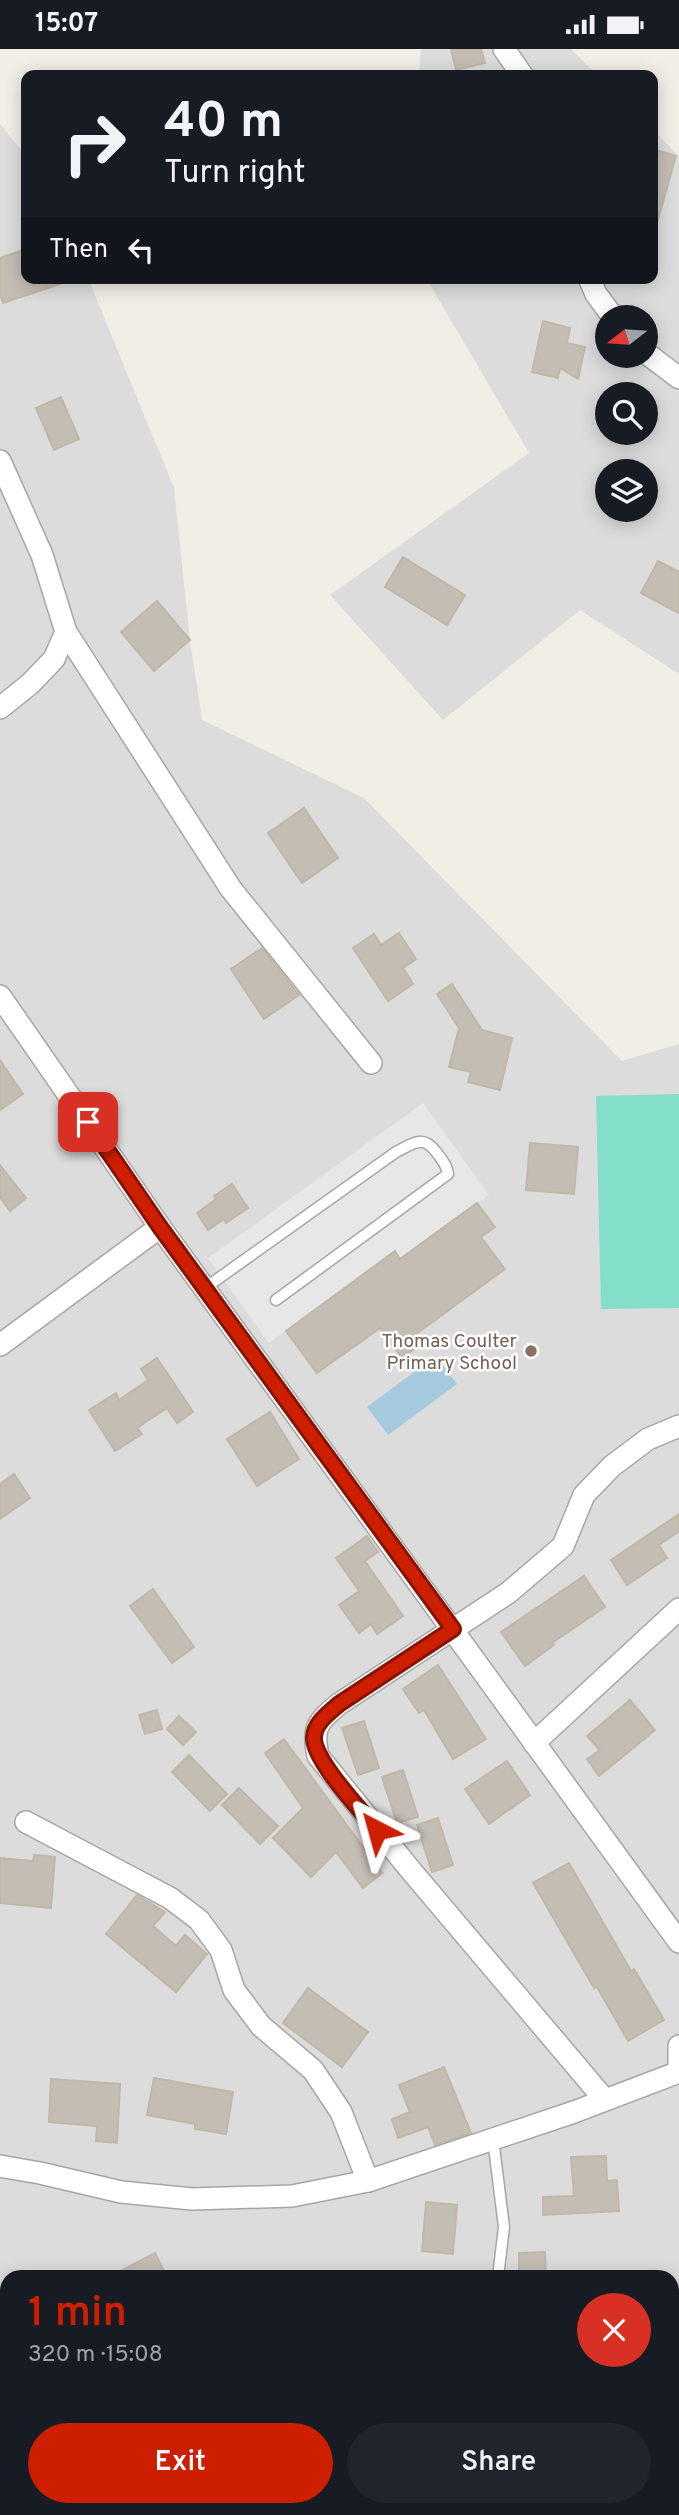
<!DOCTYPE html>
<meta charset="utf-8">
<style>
:root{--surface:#171b24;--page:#20242c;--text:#f1f3f6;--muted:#9ea1a6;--accent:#ce1e00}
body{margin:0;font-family:Overpass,sans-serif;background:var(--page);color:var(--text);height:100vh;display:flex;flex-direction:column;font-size:26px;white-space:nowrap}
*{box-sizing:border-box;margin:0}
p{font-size:23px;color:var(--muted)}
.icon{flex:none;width:38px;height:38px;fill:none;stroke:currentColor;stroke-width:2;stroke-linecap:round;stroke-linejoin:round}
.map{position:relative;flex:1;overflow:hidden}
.sheet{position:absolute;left:0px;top:2221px;width:679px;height:247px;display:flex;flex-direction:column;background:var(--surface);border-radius:21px 21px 0 0;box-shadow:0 4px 18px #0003}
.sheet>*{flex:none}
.top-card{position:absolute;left:21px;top:21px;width:637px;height:214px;border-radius:14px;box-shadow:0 4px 18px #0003;background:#171b24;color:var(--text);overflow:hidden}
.needle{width:46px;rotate:253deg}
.tools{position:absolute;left:595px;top:256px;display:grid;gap:14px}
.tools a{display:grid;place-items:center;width:63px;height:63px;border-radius:50%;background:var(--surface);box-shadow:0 4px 18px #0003;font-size:35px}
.pin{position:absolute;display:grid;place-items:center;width:60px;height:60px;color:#fff;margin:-30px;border-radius:14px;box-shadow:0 4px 10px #0006}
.me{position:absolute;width:77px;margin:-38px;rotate:321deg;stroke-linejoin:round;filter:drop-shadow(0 0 5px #0008)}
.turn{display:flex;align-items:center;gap:24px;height:147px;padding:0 28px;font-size:32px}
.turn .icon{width:91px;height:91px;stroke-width:2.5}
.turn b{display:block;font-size:49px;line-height:60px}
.then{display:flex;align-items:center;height:66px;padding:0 28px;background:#0003;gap:14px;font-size:26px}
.round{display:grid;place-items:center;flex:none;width:74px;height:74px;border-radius:37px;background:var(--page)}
.headline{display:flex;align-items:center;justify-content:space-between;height:119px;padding:0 28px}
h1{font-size:42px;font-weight:600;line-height:52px;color:var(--accent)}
.action{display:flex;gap:14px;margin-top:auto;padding:14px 28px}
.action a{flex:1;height:80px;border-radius:42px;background:var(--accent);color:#fff;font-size:28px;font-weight:600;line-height:80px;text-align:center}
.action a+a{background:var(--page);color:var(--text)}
.status{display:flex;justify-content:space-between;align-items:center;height:49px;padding:0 35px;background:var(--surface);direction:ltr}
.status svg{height:19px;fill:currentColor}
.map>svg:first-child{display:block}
.residential{fill:#dddcdc;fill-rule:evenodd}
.pitch{fill:#83dfc9}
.parking{fill:#e7e7e7}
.water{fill:#a5c9dd}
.building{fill:#c4bdb4;stroke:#c1b7a7;stroke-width:2}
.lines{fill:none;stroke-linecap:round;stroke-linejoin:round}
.service-casing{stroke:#a6a6a6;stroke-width:13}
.minor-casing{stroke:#a6a6a6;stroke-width:24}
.service{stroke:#fff;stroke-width:10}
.minor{stroke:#fff;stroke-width:21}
.route-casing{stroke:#861400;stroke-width:18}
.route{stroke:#ce1e00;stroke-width:12}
.education-dot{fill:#8d6e63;stroke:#fff;stroke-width:2.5}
.labels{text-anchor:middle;stroke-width:5;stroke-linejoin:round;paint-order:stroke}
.education-label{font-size:19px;fill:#785e54;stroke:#fff;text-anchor:end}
</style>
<div class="status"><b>15:07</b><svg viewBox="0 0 49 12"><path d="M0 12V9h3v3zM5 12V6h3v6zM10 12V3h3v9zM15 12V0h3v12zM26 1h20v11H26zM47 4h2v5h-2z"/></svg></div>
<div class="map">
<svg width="679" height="2466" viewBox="0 0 679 2466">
<rect width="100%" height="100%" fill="#f0eee5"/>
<g class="residential">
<path d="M 421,0 L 571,0 L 597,26 L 419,26 Z"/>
<path d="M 0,75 L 26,107 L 26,229 L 88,229 L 174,439 L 190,591 L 202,671 L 364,749 L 622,1012 L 679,995 L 679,2466 L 0,2466 ZM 7,2228 L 672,2228 L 672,2460 L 7,2460 Z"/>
<path d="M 653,81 L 679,107 L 679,625 L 580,561 L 443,671 L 330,546 L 529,404 L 426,229 L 653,229 ZM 607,268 L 646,268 L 646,306 L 607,306 ZM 607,345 L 646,345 L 646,383 L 607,383 ZM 607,422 L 646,422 L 646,460 L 607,460 Z"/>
</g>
<path class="pitch" d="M 679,1045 L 679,1259 L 601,1260 L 596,1047 Z"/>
<path class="parking" d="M 423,1054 L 489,1146 L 400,1210 L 394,1202 L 269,1294 L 208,1209 Z"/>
<g class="water">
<path d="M 436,1307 L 457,1335 L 388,1386 L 367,1358 Z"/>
<path d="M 219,2461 L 300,2461 L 298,2466 L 222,2466 Z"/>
</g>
<g class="building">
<path d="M 451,0 L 481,0 L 485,14 L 456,21 Z"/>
<path d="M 653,100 L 676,107 L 657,174 L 653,173 Z"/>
<path d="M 26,200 L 26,229 L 69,229 L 69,232 L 3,254 L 0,246 L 0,209 Z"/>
<path d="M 543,272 L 570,279 L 567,294 L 585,298 L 578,330 L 560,319 L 558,329 L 532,323 Z"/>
<path d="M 61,348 L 79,390 L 54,401 L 36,359 Z"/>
<path d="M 403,508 L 465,546 L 447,576 L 385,538 Z"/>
<path d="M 658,512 L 679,523 L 679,564 L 641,544 Z"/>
<path d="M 157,552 L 190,591 L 154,622 L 121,583 Z"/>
<path d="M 304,759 L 338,809 L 302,834 L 268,784 Z"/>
<path d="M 399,884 L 416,910 L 403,919 L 413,935 L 388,952 L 353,899 L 374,885 L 381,896 Z"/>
<path d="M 262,899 L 299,946 L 264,970 L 231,920 Z"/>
<path d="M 452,935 L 482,981 L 512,989 L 500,1041 L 468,1033 L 471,1023 L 449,1018 L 459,979 L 437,945 Z"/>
<path d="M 0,1011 L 23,1045 L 0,1061 Z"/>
<path d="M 530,1094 L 578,1098 L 574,1145 L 526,1141 Z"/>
<path d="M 0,1116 L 26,1149 L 10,1162 L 0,1148 Z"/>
<path d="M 232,1135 L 248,1159 L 226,1174 L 224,1170 L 208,1181 L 197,1164 L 216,1150 L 214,1147 Z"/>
<path d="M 477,1154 L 495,1178 L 481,1188 L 505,1220 L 412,1288 L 418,1297 L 402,1309 L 380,1279 L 317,1324 L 286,1282 L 395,1202 L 400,1210 Z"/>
<path d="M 157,1309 L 193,1363 L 177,1374 L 167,1359 L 137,1379 L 142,1385 L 115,1402 L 89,1361 L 116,1344 L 119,1351 L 148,1331 L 141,1320 Z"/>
<path d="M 270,1363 L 299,1410 L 257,1437 L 227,1390 Z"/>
<path d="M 14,1425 L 30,1449 L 0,1470 L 0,1435 Z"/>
<path d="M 679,1465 L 679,1482 L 659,1496 L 667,1509 L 627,1536 L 611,1511 Z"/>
<path d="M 367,1487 L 378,1503 L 365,1512 L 403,1567 L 377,1585 L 371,1575 L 359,1584 L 339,1556 L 359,1542 L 336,1509 Z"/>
<path d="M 584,1527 L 605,1558 L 552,1594 L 554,1596 L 525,1617 L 501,1583 Z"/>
<path d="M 153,1540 L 194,1598 L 172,1614 L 130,1557 Z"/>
<path d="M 438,1616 L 486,1690 L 453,1710 L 424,1661 L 419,1664 L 403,1640 Z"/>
<path d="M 630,1651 L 655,1681 L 599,1727 L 587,1710 L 600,1701 L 587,1687 Z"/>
<path d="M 157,1661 L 162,1680 L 145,1685 L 139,1666 Z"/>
<path d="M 179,1667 L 196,1683 L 183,1696 L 167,1680 Z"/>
<path d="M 364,1672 L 379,1719 L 358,1726 L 342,1679 Z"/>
<path d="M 284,1690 L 382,1824 L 363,1839 L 336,1803 L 311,1828 L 273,1789 L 303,1759 L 265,1704 Z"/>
<path d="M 189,1706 L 227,1745 L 210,1762 L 172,1723 Z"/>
<path d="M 507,1712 L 530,1746 L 489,1775 L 465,1740 Z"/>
<path d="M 403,1721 L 418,1768 L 397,1774 L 382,1728 Z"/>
<path d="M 239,1739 L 278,1777 L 260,1795 L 222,1756 Z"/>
<path d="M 438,1769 L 453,1816 L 432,1823 L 417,1776 Z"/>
<path d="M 34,1806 L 55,1808 L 51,1859 L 0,1854 L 0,1809 L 33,1812 Z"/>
<path d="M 569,1814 L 631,1922 L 634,1920 L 664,1971 L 628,1992 L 597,1938 L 594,1939 L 533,1834 Z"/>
<path d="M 137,1846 L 165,1863 L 153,1877 L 176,1897 L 185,1886 L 207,1905 L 176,1943 L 106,1885 Z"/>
<path d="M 308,1939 L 368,1983 L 342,2018 L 283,1974 Z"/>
<path d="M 444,2018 L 471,2084 L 435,2096 L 428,2078 L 398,2089 L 392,2070 L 410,2063 L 399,2036 Z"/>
<path d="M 154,2029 L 233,2043 L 226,2085 L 195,2080 L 195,2075 L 147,2066 Z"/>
<path d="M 51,2030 L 120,2035 L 117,2094 L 96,2092 L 97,2077 L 49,2073 Z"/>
<path d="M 606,2107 L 607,2132 L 617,2131 L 619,2162 L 543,2166 L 543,2148 L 574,2147 L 571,2108 Z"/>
<path d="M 426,2153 L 457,2156 L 453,2205 L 422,2202 Z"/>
<path d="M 545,2203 L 546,2228 L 519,2228 L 519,2204 Z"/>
<path d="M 155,2204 L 167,2228 L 109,2228 Z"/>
</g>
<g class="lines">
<defs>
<g id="service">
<path d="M 205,1239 L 396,1103 C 414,1094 423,1085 437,1104 C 442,1111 447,1116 448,1125 L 276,1251"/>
<path d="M 493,2090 L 504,2178 L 498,2228"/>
</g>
<g id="minor">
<path d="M 504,0 L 522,26"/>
<path d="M 589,229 L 596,245 L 613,268"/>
<path d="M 646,304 L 679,329"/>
<path d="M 0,412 L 42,506 L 66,583 L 54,610 L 30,635 L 0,659"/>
<path d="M 66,583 L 231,840 L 371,1014"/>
<path d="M 0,947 L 160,1178 L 679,1893"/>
<path d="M 0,1296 L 160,1178"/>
<path d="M 534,1694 L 679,1560"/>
<path d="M 26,1773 L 170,1849 L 199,1871 L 221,1901 L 234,1941 L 261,1977 L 313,2021 L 341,2063 L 368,2132"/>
<path d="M 679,1997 L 679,2015"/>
<path d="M 605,2051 L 408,1818 L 318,1707 C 312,1679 317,1673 339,1655 L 508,1544 L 563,1497 L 584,1446 L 612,1417 L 648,1390 L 679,1377"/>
<path d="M 0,2117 L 40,2124 L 121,2143 L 192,2150 L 292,2147 L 368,2132 L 574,2063 L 679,2023"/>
</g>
</defs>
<use href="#service" class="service-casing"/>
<use href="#minor" class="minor-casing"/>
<use href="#service" class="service"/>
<use href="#minor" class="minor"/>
</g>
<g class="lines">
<defs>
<path id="route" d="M 88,1073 L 160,1178 L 453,1580 L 339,1655 C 329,1664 314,1674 314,1689 C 314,1712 361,1761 377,1781"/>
</defs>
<use href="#route" class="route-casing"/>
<use href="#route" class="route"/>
</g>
<circle class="education-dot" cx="531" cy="1302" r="7"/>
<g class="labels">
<g class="education-label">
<text x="517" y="1298">Thomas Coulter<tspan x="517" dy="22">Primary School</tspan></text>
</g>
</g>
</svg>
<div class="tools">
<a><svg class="needle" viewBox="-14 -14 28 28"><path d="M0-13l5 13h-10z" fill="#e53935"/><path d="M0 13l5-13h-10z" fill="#9ea1a6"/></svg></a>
<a><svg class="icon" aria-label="search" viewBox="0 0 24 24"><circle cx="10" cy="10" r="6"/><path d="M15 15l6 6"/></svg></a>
<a><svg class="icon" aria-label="layers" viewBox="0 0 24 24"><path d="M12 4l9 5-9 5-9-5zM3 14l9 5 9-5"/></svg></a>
</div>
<div class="pin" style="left:88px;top:1073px;background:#d93025"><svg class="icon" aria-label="arrive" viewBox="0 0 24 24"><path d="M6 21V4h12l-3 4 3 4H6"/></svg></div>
<svg class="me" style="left:377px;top:1781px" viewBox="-20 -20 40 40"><path d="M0-17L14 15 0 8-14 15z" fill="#ce1e00" stroke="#fff" stroke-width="4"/></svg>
<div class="top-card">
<div class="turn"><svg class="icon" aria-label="right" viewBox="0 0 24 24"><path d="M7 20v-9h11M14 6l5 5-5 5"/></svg><div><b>40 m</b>Turn right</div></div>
<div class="then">Then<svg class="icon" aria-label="left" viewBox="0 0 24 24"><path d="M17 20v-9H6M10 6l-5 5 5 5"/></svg></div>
</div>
<section class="sheet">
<div class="headline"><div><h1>1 min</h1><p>320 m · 15:08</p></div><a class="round" style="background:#d93025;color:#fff"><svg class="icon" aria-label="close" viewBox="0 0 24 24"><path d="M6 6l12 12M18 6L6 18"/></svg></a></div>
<div class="action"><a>Exit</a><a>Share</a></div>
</section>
</div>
